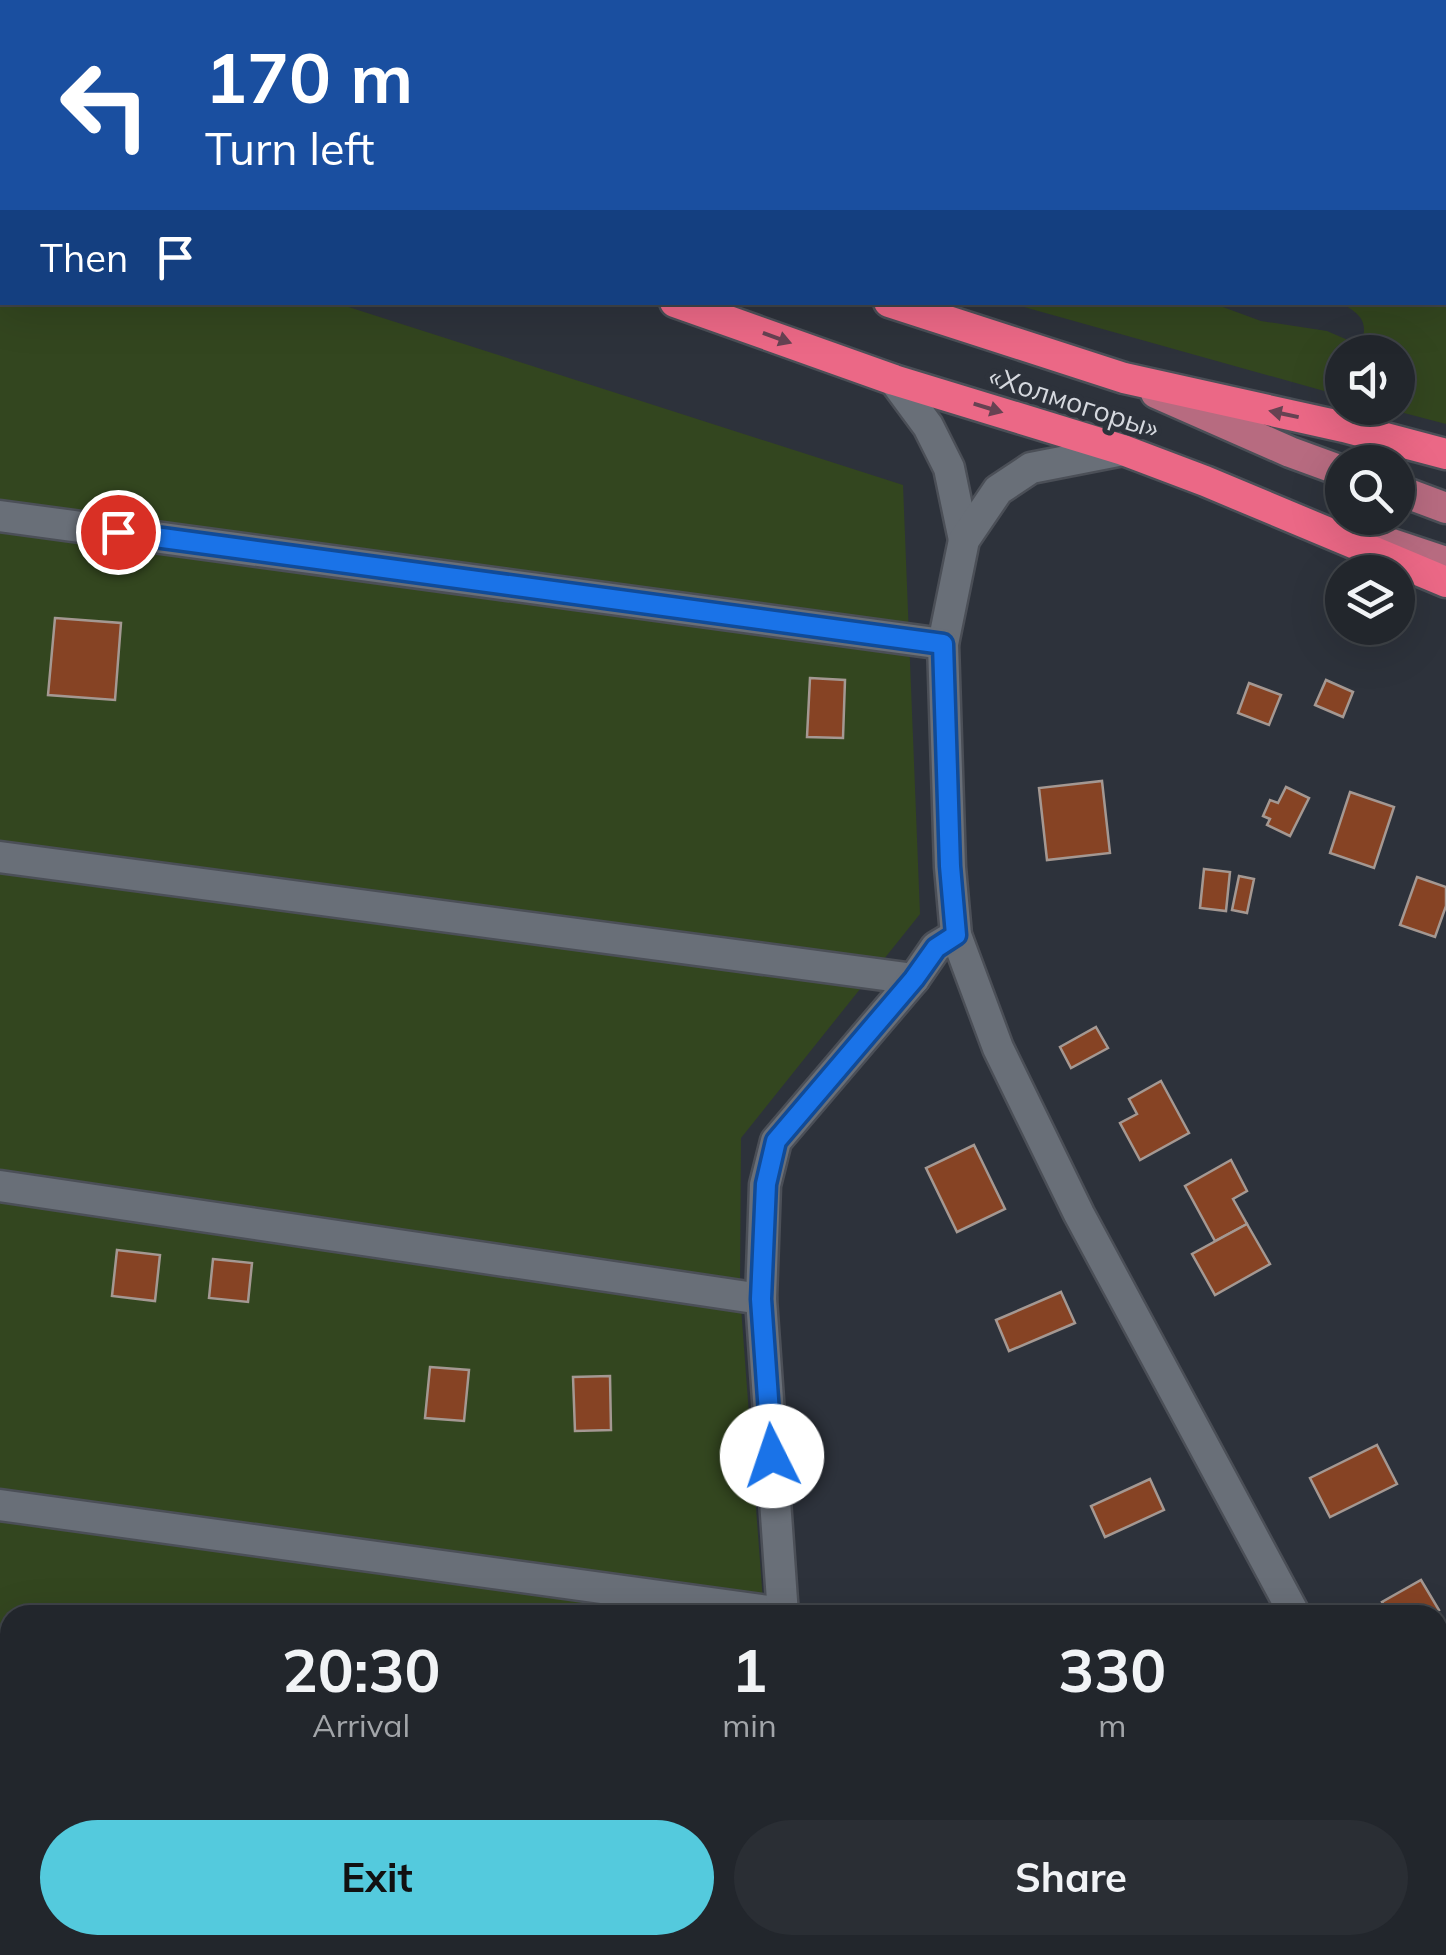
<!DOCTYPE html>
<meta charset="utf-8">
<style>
:root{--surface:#22262c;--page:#2a2e34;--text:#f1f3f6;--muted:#a2a5a9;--line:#3f4348;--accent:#54cadd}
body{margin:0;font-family:Mulish,sans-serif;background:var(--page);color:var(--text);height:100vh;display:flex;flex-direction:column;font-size:38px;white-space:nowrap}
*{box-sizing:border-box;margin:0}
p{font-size:32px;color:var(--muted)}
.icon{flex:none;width:55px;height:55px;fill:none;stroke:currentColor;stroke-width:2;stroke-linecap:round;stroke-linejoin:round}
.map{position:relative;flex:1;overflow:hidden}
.side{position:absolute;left:0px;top:1605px;width:1448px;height:350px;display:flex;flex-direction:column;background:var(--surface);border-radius:30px 30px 0 0;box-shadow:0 10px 40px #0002,0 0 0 2px var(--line)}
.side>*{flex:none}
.hud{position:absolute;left:0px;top:0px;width:1448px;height:305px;box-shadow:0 10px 40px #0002,0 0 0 2px var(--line);background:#1a4fa0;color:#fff;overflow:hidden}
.controls{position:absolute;left:1325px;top:335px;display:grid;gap:20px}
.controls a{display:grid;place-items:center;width:90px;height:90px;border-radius:50%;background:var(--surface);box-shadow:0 10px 40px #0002,0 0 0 2px var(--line);font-size:50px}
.pin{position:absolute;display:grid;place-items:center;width:85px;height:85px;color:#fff;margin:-42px;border:5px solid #fff;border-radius:50%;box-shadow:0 2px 10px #0007}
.me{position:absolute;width:110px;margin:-55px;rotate:356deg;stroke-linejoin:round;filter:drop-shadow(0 0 8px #0008)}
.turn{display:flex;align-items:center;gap:35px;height:210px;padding:0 40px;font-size:45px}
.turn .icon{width:130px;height:130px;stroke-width:2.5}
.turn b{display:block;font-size:70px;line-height:85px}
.then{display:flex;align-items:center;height:95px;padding:0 40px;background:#0003;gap:20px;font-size:38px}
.eta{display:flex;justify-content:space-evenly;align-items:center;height:170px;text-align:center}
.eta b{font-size:60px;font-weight:700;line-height:70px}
.cta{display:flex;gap:20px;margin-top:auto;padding:20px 40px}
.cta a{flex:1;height:115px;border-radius:60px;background:var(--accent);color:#111;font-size:40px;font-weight:700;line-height:115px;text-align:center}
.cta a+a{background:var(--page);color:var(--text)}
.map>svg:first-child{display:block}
.green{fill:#33461f}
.building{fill:#864324;stroke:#a49892;stroke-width:2.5}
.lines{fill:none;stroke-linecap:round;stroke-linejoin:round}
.minor-casing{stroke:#4b4f57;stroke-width:35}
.major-casing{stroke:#4b4f57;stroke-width:35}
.highway-casing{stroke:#4b4f57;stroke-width:35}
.path{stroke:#757981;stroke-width:6;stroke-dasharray:8 8;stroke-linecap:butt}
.minor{stroke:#696f78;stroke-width:30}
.major{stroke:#b76b80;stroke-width:30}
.highway{stroke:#eb6886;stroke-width:30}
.oneway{fill:#664252}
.route-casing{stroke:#114b97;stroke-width:25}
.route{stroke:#1a73e8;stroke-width:18}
.labels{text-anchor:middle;stroke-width:10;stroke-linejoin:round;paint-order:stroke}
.street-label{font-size:28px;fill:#d5d8de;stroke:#2d323b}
</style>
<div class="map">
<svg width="1446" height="1955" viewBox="0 0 1446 1955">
<rect width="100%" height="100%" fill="#2d323b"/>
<g class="green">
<path d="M 1446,161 L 1446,424 L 1385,408 L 1398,408 L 1398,352 L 1342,352 L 1342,396 L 1010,303 L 1212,303 L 1261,321 L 1327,331 L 1350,341 L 1362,340 C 1369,320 1357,312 1341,303 L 1445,302 Z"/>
<path d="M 0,194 L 2,302 L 336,303 L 903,485 L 920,914 L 741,1138 L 740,1294 L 764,1615 L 10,1615 L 10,1945 L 833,1945 L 833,1955 L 0,1955 Z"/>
</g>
<g class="building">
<path d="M 55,618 L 121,623 L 115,700 L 48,695 Z"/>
<path d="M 810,678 L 845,680 L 843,738 L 807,737 Z"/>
<path d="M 1326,680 L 1353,692 L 1343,717 L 1315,705 Z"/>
<path d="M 1249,683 L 1281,695 L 1269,725 L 1238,713 Z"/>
<path d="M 1102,781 L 1110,853 L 1047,860 L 1039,788 Z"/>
<path d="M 1286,787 L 1309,798 L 1290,836 L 1267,825 L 1270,819 L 1263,816 L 1270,800 L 1278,803 Z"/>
<path d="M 1350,792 L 1394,807 L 1374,868 L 1330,853 Z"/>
<path d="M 1204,869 L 1230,872 L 1226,911 L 1200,908 Z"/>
<path d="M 1239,876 L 1254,879 L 1247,913 L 1232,910 Z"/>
<path d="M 1417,877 L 1446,887 L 1446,906 L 1435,937 L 1400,925 Z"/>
<path d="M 1096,1027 L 1108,1048 L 1071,1068 L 1060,1047 Z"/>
<path d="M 1161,1081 L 1189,1133 L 1140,1160 L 1120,1123 L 1137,1114 L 1129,1099 Z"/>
<path d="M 974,1145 L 1005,1209 L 957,1232 L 926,1168 Z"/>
<path d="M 1231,1160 L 1247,1191 L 1233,1199 L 1247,1224 L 1215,1241 L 1185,1186 Z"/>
<path d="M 1247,1224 L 1270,1264 L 1215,1295 L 1192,1254 Z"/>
<path d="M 117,1250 L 160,1255 L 155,1301 L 112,1296 Z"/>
<path d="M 213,1259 L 252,1263 L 248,1302 L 209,1298 Z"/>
<path d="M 1061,1292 L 1075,1323 L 1009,1351 L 996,1320 Z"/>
<path d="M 430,1367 L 469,1370 L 464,1421 L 425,1418 Z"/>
<path d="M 610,1376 L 611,1430 L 575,1431 L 573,1377 Z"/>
<path d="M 1377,1445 L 1397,1484 L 1330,1517 L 1310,1478 Z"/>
<path d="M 1150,1479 L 1164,1510 L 1105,1537 L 1091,1506 Z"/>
<path d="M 1421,1580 L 1439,1610 L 1430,1615 L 1390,1615 L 1382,1602 Z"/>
<path d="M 1446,1636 L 1446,1681 L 1438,1687 L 1438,1642 Z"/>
<path d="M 1297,1945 L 1381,1945 L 1386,1955 L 1276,1955 Z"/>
</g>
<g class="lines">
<defs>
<g id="minor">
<path d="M 685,2 L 685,0"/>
<path d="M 894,380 L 928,426 L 949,468 L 964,540"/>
<path d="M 1123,450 L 1031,468 L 998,490 L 964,540 L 943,644 L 950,867 L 956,935 L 998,1048 L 1079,1214 L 1295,1615"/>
<path d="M 0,516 L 943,644"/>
<path d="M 0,857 L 914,979"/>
<path d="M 0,1186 L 761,1299"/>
<path d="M 0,1505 L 783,1613"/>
<path d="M 783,1615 L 761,1299 L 765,1185 L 776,1141 L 914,979 L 936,947 L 956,935"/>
<path d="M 0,1820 L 10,1822"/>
<path d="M 1438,1835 L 1446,1826"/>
<path d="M 1438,1877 L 1446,1892"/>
<path d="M 663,1945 L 716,1955"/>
<path d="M 866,1945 L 868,1955"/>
<path d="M 1095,1955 L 1116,1945"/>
</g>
<g id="major">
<path d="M 1156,393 L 1290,452 L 1342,471"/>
<path d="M 1398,490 L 1446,508"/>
<path d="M 1365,535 L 1446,562"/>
</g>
<g id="highway">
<path d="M 0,15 L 2,16"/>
<path d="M 0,78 L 2,79"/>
<path d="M 675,302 L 894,380 L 1123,450 L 1205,481 L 1446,582"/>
<path d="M 889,302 L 1124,378 L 1344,427 L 1446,454"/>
</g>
</defs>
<use href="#minor" class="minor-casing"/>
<use href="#major" class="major-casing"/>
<use href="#highway" class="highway-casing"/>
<g class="path">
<path d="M 190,0 L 198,2"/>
<path d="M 0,185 L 2,186"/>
</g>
<use href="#minor" class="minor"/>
<use href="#major" class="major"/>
<use href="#highway" class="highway"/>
</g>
<defs><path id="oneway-solid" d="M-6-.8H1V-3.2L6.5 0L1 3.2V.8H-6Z" transform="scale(2.5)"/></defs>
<g class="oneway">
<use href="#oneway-solid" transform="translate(777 338) rotate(20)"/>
<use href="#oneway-solid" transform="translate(988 408) rotate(17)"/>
<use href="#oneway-solid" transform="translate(1284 414) rotate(-168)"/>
</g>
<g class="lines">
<defs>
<path id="route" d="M 118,532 L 943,644 L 950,866 L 956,935 L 936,948 L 914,979 L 776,1141 L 766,1184 L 761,1299 L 772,1456"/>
</defs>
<use href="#route" class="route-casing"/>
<use href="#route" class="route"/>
</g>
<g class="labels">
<g class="street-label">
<text transform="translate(1074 402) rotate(18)" y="10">«Холмогоры»</text>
</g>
</g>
</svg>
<div class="controls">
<a><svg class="icon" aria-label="sound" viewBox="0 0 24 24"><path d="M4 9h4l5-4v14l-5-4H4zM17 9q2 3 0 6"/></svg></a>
<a><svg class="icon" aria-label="search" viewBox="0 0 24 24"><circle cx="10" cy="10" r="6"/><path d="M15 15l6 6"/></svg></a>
<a><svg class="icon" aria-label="layers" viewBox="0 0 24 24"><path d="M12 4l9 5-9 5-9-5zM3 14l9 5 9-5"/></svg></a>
</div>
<div class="pin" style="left:118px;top:532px;background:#d93025"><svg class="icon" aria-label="arrive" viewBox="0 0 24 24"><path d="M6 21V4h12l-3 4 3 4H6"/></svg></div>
<svg class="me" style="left:772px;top:1456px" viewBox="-20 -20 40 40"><circle r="19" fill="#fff"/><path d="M0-13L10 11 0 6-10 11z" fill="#1a73e8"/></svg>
<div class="hud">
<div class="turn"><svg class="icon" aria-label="left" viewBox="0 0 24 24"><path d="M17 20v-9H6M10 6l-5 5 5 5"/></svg><div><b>170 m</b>Turn left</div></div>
<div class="then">Then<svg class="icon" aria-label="arrive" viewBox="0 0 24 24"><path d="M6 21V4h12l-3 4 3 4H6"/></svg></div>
</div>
<section class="side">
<div class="eta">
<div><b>20:30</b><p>Arrival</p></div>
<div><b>1</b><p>min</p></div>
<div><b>330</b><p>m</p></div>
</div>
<div class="cta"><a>Exit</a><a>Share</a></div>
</section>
</div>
